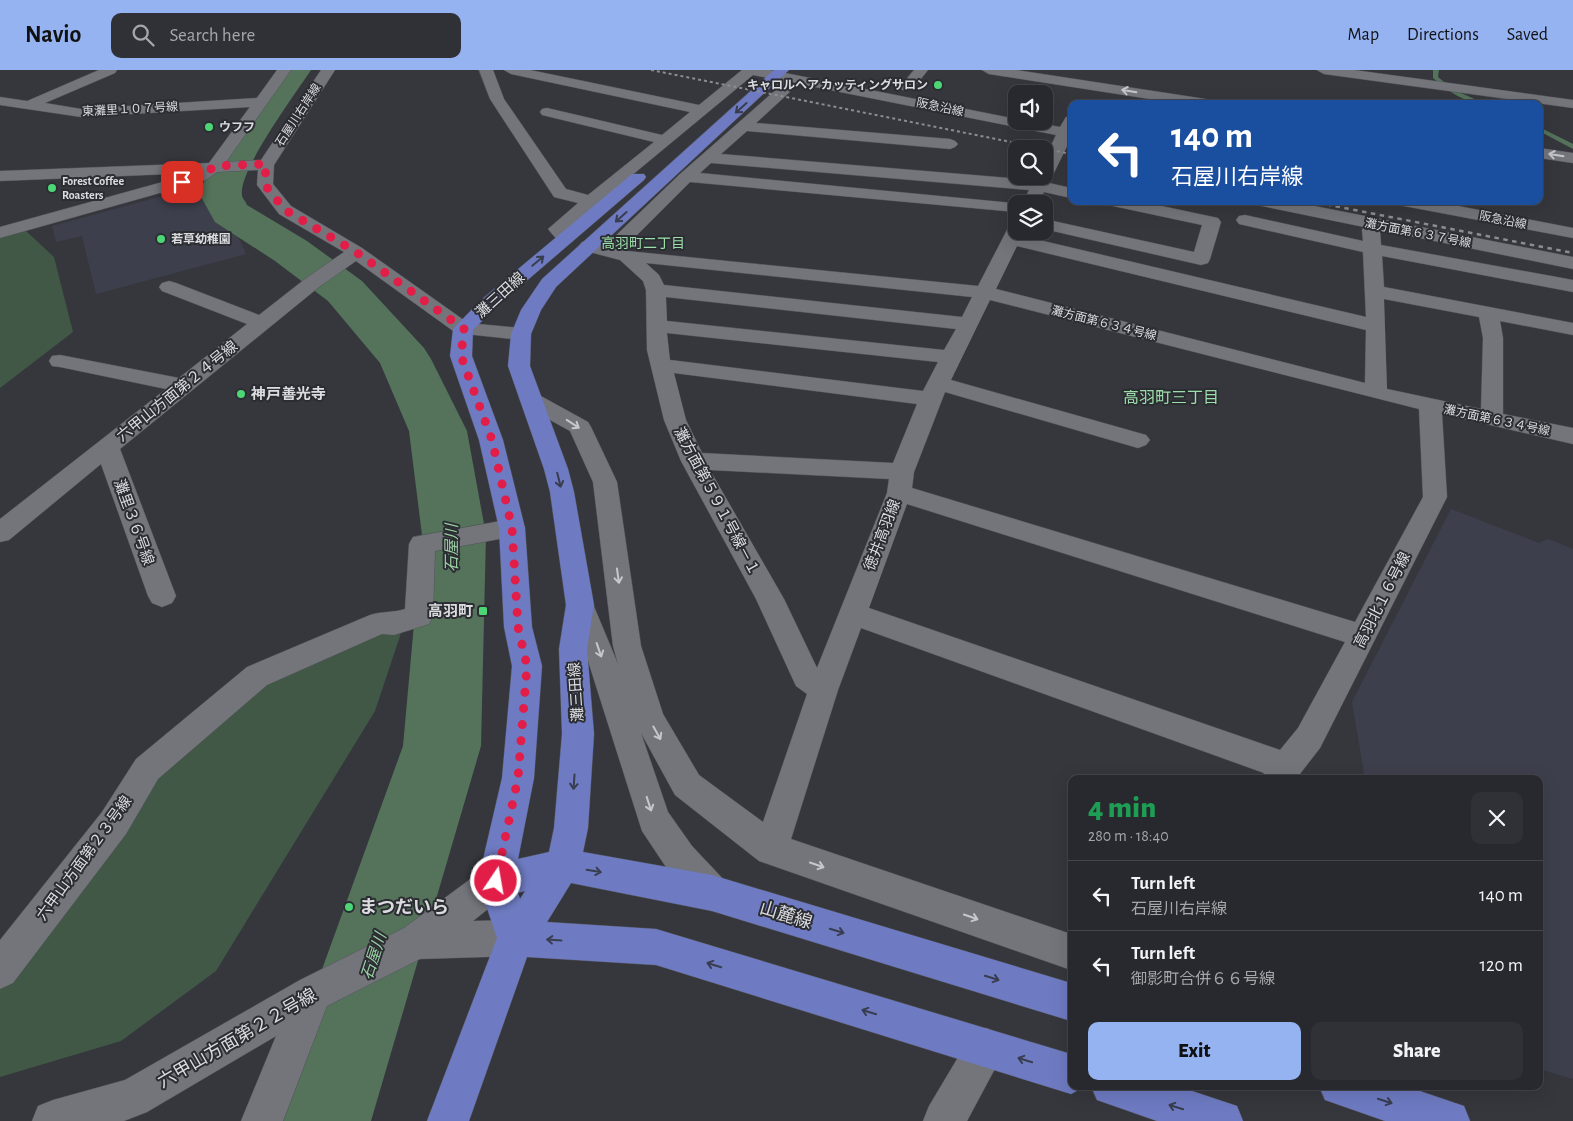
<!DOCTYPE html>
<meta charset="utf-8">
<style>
:root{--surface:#28292e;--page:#303136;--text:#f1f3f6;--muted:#a5a6aa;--line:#44454a;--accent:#95b2f1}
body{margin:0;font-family:"Alegreya Sans","Noto Sans JP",sans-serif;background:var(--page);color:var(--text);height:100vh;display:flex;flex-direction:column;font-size:19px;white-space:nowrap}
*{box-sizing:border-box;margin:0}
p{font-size:16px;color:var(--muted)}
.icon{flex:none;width:28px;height:28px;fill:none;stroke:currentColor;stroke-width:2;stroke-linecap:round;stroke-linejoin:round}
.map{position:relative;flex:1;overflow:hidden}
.side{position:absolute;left:1068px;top:705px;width:475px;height:315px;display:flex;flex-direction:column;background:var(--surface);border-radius:10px;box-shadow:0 5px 20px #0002,0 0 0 1px var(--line)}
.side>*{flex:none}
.top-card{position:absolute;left:1068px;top:30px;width:475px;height:105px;border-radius:10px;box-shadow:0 5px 20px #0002,0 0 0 1px var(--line);background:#1a4fa0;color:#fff;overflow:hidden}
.fabs{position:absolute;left:1008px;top:15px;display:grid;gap:10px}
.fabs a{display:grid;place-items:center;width:45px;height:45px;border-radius:10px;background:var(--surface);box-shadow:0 5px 20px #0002,0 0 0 1px var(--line);font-size:25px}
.pin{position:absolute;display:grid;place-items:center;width:42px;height:42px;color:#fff;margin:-21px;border-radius:10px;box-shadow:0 2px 8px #0006}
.me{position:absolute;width:55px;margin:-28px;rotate:12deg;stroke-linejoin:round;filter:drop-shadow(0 0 4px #0008)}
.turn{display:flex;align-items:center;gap:18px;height:105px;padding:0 20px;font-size:22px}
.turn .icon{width:65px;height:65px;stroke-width:2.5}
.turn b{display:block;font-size:35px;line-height:42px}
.round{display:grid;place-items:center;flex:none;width:52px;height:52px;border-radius:10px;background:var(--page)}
.summary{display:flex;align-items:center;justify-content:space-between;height:85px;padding:0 20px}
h1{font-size:30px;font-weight:800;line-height:38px;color:#1e9e55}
.cta{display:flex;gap:10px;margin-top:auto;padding:10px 20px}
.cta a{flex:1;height:58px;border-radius:10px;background:var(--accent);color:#111;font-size:20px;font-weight:800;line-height:58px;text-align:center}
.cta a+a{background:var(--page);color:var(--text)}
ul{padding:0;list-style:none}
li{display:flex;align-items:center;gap:15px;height:70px;padding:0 20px;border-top:1px solid var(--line)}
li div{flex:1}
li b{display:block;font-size:19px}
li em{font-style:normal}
header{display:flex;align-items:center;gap:30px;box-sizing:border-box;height:70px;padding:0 25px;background:var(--accent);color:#111}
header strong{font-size:24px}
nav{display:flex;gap:28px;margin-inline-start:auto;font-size:18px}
.search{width:350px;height:45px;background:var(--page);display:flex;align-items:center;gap:12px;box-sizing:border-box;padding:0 18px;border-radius:10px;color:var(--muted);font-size:19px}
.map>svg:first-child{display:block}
.built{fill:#3d404c}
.green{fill:#405845}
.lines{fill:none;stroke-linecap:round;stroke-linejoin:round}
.stream{fill:#54735a;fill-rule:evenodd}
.river{fill:#54735a;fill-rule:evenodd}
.minor-casing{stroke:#525358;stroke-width:1}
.major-casing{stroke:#525358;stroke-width:1}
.minor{fill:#73757b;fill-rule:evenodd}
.major{fill:#6e7bc2;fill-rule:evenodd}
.rail-far1{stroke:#8b8d91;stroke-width:2;stroke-dasharray:3 3;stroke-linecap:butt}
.rail{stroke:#8b8d91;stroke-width:2.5;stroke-dasharray:4.5 4.5;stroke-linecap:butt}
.oneway{stroke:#c5c7cb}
.oneway2{stroke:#383d50}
.route{stroke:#e11d48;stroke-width:9;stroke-dasharray:0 16.2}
.poi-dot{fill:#4dd676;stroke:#2b2d33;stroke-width:2}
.labels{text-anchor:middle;stroke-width:4;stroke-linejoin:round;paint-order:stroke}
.far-poi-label{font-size:12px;font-weight:bold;fill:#dadcdf;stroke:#2b2d33;text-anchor:start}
.far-street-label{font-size:12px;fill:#dadcdf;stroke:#2b2d33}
.far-neighbourhood-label{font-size:14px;fill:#9cdea9;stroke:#2b2d33}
.street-label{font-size:15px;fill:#dadcdf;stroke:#2b2d33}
.poi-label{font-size:15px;font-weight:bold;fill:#dadcdf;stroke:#2b2d33;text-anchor:start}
.neighbourhood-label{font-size:16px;fill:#9cdea9;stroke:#2b2d33}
.water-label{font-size:16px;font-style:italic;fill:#9ad0a4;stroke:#2b2d33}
.near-poi-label{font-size:18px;font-weight:bold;fill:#dadcdf;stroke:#2b2d33;text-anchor:start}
.near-street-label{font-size:18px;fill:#dadcdf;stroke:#2b2d33}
</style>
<header>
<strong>Navio</strong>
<div class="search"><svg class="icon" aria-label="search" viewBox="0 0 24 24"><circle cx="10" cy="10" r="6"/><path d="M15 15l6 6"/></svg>Search here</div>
<nav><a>Map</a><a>Directions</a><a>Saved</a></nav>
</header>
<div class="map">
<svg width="1573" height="1051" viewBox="0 0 1573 1051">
<rect width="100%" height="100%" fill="#35373d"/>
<g class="built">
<path d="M 211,113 L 208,133 L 213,145 L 241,165 L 238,167 L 246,184 L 96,224 L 82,166 L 56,172 L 52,156 Z"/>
<path d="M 1451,439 L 1539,473 L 1548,469 L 1573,479 L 1573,1009 L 1539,999 L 1539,709 L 1365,709 L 1352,632 Z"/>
</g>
<g class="green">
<path d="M 25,160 L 54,187 L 73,262 L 0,318 L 0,168 Z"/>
<path d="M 379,555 L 401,563 L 375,641 L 216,901 L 121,971 L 0,1007 L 0,912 L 151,710 L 263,607 Z"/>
</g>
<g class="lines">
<g class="stream">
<path d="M 1433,0 L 1439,0 L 1438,7 L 1454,20 L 1486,34 C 1466,34 1448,21 1433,8 Z"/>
<path d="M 1539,57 L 1573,74 L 1573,79 L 1539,61 Z"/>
</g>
<path class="river" d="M 277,0 L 311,0 C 296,23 238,101 242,125 C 242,128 246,132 247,135 L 307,171 L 362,211 L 424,278 L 431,289 L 467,361 L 486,465 L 481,676 L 371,1051 L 267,1051 L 403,676 L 422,465 L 409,361 L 380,293 L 328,231 L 275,191 L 215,152 L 200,125 C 209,83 252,36 277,0 Z"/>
<defs>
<g id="minor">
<path d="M 99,0 L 117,0 L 115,3 L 45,33 L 81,39 L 257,28 L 277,0 L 291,0 L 226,92 L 261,90 L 321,0 L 335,0 L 274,95 L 273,114 L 291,136 L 362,178 L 468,253 L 521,258 L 528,260 L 531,264 L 528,268 L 521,270 L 456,263 L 356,191 L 319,217 L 120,379 L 176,526 L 172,533 L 162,537 L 152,533 L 148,526 L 101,394 L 9,470 L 0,472 L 0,449 L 166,319 L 60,297 L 52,296 L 49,291 L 52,286 L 60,285 L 179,308 L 247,254 L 162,221 L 159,217 L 162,213 L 169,211 L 176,213 L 259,245 L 305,209 L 344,182 L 279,144 L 257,115 L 258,100 L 217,102 L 206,110 L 0,168 L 0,157 L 195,103 L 0,111 L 0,101 L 209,93 L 250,37 L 81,47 L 0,35 L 0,27 L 27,31 Z"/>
<path d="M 479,0 L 493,0 L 504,29 L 566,119 L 588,125 L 654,72 L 542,45 L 540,42 L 542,39 L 547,38 L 662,65 L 690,42 L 511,4 L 504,0 L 530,0 L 699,35 L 742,0 L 770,0 L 1016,49 L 1016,51 L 1029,51 L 1060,57 L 1066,47 L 1071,46 L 1071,68 L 1049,113 L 1071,118 L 1071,128 L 1044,122 L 1038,134 L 1024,134 L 1023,132 L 1029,120 L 711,93 L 700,103 L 1022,134 L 1016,134 L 1016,142 L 690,112 L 623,179 L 627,181 L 978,216 L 1007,160 L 1010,156 L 1016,155 L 1016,161 L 1024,161 L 1022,166 L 1366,247 L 1363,182 L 1239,154 L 1236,150 L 1239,146 L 1245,145 L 1363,171 L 1362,160 L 1364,157 L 1262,136 L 1256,135 L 1254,131 L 1289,131 L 1573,187 L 1573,199 L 1380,160 L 1381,175 L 1573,210 L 1573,222 L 1382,186 L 1384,217 L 1573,253 L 1573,265 L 1500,251 L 1503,268 L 1503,344 L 1573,358 L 1573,374 L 1442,344 L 1447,427 L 1320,678 L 1296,709 L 1261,709 L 1264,703 L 861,558 L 838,620 L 791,769 L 1071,864 L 1071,900 L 759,791 L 675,725 L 641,663 L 668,742 L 692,776 L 725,811 L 730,823 L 725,835 L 712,841 L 699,835 L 668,800 L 642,761 L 583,575 L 566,535 L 570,527 L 580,524 L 590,527 L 618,594 L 613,576 L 593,412 L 570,361 L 523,335 L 520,330 L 523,325 L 531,323 L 539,325 L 588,352 L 591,357 L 617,412 L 641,576 L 663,644 L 699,705 L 763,752 L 807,624 L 796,616 L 756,529 L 681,391 L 664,350 L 647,280 L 646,220 L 643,211 L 620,190 L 582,180 L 579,176 L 582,172 L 588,171 L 606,175 L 680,104 L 779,17 L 773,9 L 753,5 L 567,159 L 575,168 L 572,172 C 561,175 555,168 548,159 L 578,133 L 554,127 L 490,29 ZM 790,12 L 1056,65 L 1044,90 L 1044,106 L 1035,106 L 1033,110 L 721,84 L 747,61 L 950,79 L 955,77 L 958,74 L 955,71 L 950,69 L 756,53 L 792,20 L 794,17 ZM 1017,176 L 1366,260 L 1365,313 L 996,219 ZM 646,193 L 972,227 L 962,247 L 664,215 L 659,205 ZM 666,227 L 956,259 L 944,280 L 667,251 ZM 1384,229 L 1479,247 L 1483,268 L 1481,339 L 1387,319 ZM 990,230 L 1419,339 L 1423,427 L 1355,552 L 912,418 L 914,402 L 945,322 L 1138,378 L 1146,375 L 1150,370 L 1146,365 L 951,310 ZM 667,263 L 938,292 L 923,321 L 670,290 ZM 674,303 L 917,334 L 893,393 L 702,383 L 686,350 ZM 710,400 L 889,409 L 887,423 L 817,598 L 784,529 ZM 907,434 L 1345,572 L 1298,658 L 1280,680 L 869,538 Z"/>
<path d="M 914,0 L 928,0 L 912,20 L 902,20 L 900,17 Z"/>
<path d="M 982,0 L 1016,0 L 1212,30 L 1219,34 L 1182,34 L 989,4 Z"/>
<path d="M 1317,0 L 1354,0 L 1573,30 L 1573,38 L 1324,4 Z"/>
<path d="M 1539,78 L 1573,83 L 1573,93 L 1539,88 Z"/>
<path d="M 1105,131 L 1138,131 L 1218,148 L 1221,152 L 1210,189 L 1208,193 L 1201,195 L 1044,159 L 1044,149 L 1194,182 L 1202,155 L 1113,136 L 1107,135 Z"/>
<path d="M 1396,131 L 1432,131 L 1573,158 L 1573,168 L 1404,136 L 1398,135 Z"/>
<path d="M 512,449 L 521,451 L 525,458 L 521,465 L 435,481 L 433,546 L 429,554 L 394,565 L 382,564 L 267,615 L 158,709 L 126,764 L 13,913 L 0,919 L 0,870 L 102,742 L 136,689 L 247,597 L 370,545 C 382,541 393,543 405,539 L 409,474 L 413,467 Z"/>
<path d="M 496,794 L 508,799 L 514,811 L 508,823 L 473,851 L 515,850 L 528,855 L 533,868 L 528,881 L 515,886 L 420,889 L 327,936 L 283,1051 L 241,1051 L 276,966 L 147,1042 L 124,1051 L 32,1051 L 38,1036 L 53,1030 L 125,1010 L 300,910 L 404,858 L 484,799 Z"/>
<path d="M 986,958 L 1000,964 L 1006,978 L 967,1051 L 923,1051 L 929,1036 L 972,964 Z"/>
</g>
<g id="major">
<path d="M 774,0 L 789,0 L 556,217 L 541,240 L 531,264 L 530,296 L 568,399 L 574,422 L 594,535 L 587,579 L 594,664 L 588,758 L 583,782 L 712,805 L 1071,913 L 1071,951 L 712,841 L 571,813 L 547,852 L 656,859 L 1071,984 L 1071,1016 L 1086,1016 L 1071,1024 L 656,895 L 527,887 L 469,1051 L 427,1051 L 497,868 L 478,811 L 502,708 L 512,596 L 504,557 L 499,458 L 479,370 L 450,286 L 453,259 L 481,230 L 632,104 L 644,104 L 646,107 L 644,110 L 495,238 L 473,260 L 472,286 L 503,370 L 525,458 L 532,557 L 542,596 L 534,708 L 518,789 L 549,782 L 554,758 L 562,664 L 559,579 L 566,535 L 550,422 L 544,399 L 508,296 L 511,264 L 521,240 L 542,209 ZM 525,821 L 520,829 L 518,823 Z"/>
<path d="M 1091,1016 L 1177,1016 L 1237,1036 L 1243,1051 L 1157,1051 L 1097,1030 Z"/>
<path d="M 1319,1016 L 1405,1016 L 1464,1036 L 1470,1051 L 1385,1051 L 1325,1030 Z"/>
</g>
</defs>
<use href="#minor" class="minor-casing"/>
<use href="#major" class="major-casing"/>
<use href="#minor" class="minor"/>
<use href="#major" class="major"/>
<path class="rail-far1" d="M 651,0 L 1071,84"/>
<path class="rail" d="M 1309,131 L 1573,183"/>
</g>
<defs><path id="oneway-shaft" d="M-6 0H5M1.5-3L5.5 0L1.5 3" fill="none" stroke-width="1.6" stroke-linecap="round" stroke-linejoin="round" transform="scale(1.25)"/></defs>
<g class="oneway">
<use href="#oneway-shaft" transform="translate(1129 21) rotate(-171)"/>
<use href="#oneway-shaft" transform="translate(1556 85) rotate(-171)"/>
<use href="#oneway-shaft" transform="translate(573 354) rotate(33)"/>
<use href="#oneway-shaft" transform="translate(618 506) rotate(82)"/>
<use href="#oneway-shaft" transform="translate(599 580) rotate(71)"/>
<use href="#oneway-shaft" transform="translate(657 663) rotate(61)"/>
<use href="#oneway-shaft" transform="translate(649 734) rotate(72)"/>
<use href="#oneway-shaft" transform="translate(817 795) rotate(19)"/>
<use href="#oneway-shaft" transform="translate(971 847) rotate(19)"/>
</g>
<g class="oneway2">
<use href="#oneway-shaft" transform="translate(741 38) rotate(138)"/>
<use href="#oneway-shaft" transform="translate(621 147) rotate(138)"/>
<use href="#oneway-shaft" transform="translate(538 191) rotate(-40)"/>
<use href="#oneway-shaft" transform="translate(559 410) rotate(76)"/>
<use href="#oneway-shaft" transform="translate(574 712) rotate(94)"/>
<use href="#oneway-shaft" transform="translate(594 801) rotate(10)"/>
<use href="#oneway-shaft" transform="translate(837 861) rotate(17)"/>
<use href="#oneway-shaft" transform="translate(554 870) rotate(-176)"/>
<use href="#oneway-shaft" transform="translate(714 895) rotate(-163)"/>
<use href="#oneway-shaft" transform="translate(992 908) rotate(17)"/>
<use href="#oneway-shaft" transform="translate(869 942) rotate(-163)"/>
<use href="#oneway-shaft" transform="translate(1025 990) rotate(-163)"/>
<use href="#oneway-shaft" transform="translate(1385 1031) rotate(18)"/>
<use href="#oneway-shaft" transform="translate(1176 1037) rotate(-163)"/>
</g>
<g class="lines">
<path class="route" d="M 182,112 L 200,107 L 215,96 L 266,94 L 265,115 L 285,140 L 356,182 L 464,259 L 461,286 L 492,370 L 512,458 L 518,557 L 527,596 L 518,708 L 496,811"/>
</g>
<g class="poi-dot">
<circle cx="938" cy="15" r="5"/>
<circle cx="209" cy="57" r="5"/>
<circle cx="52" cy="118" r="5"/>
<circle cx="161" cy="169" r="5"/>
<circle cx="241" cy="324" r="5"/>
<rect x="478" y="536" width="10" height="10" rx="2.5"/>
<circle cx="349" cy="837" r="5"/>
</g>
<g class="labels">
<g class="far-poi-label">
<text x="928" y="19" text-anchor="end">キャロルヘア カッティングサロン</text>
<text x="219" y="61">ウフフ</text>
<text x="62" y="115">Forest Coffee<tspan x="62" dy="14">Roasters</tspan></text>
<text x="171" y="173">若草幼稚園</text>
</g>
<g class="far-street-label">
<text transform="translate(940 37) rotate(12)" y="4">阪急沿線</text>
<text transform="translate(130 39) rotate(-3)" y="4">東灘里１０７号線</text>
<text transform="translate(298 45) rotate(-57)" y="4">石屋川右岸線</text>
<text transform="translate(1503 150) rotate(11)" y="4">阪急沿線</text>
<text transform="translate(1418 163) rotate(11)" y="4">灘方面第６３７号線</text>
<text transform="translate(1104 253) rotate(14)" y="4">灘方面第６３４号線</text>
<text transform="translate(1497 350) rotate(12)" y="4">灘方面第６３４号線</text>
</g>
<g class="far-neighbourhood-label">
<text x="643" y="178">高羽町二丁目</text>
</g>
<g class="street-label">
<text transform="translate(500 225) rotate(-42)" y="5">灘三田線</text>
<text transform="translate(177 321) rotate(-39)" y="5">六甲山方面第２４号線</text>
<text transform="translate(717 431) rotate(62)" y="5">灘方面第５９１号線－１</text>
<text transform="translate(134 452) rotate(70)" y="5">灘里３６号線</text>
<text transform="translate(882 465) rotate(-69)" y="5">徳井高羽線</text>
<text transform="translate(1382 530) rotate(-63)" y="5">高羽北１６号線</text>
<text transform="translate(576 622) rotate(-94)" y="5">灘三田線</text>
<text transform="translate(84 788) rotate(-54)" y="5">六甲山方面第２３号線</text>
</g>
<g class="poi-label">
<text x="251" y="329">神戸善光寺</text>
<text x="473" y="546" text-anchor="end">高羽町</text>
</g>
<g class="neighbourhood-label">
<text x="1171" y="333">高羽町三丁目</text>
</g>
<g class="water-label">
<text transform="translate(451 478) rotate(-90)" y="6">石屋川</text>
<text transform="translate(373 886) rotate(-72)" y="6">石屋川</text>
</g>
<g class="near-poi-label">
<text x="359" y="843">まつだいら</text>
</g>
<g class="near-street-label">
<text transform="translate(786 845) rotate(17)" y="6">山麓線</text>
<text transform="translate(237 968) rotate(-30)" y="6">六甲山方面第２２号線</text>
</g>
</g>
</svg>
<div class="fabs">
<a><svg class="icon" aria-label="sound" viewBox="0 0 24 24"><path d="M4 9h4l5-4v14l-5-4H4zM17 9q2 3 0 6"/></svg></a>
<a><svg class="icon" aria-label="search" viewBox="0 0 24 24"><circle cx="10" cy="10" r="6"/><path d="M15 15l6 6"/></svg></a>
<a><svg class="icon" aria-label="layers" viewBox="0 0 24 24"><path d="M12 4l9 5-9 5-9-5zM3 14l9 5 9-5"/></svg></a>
</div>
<div class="pin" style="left:182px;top:112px;background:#d93025"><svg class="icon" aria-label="arrive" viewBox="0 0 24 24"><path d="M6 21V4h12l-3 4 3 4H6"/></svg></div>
<svg class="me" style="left:496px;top:811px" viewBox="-20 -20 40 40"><circle r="17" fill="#e11d48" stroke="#fff" stroke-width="3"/><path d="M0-11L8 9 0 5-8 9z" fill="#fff"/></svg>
<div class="top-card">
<div class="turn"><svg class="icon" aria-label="left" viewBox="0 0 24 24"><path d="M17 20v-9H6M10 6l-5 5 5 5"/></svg><div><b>140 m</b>石屋川右岸線</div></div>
</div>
<section class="side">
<div class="summary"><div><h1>4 min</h1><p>280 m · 18:40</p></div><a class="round"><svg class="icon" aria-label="close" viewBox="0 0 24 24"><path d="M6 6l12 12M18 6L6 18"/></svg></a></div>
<ul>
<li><svg class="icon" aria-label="left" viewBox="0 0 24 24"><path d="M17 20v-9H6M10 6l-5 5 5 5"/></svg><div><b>Turn left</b><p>石屋川右岸線</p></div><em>140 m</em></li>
<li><svg class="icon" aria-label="left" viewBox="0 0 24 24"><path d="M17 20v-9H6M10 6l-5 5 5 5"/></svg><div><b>Turn left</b><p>御影町合併６６号線</p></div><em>120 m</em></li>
</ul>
<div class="cta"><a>Exit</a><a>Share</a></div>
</section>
</div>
